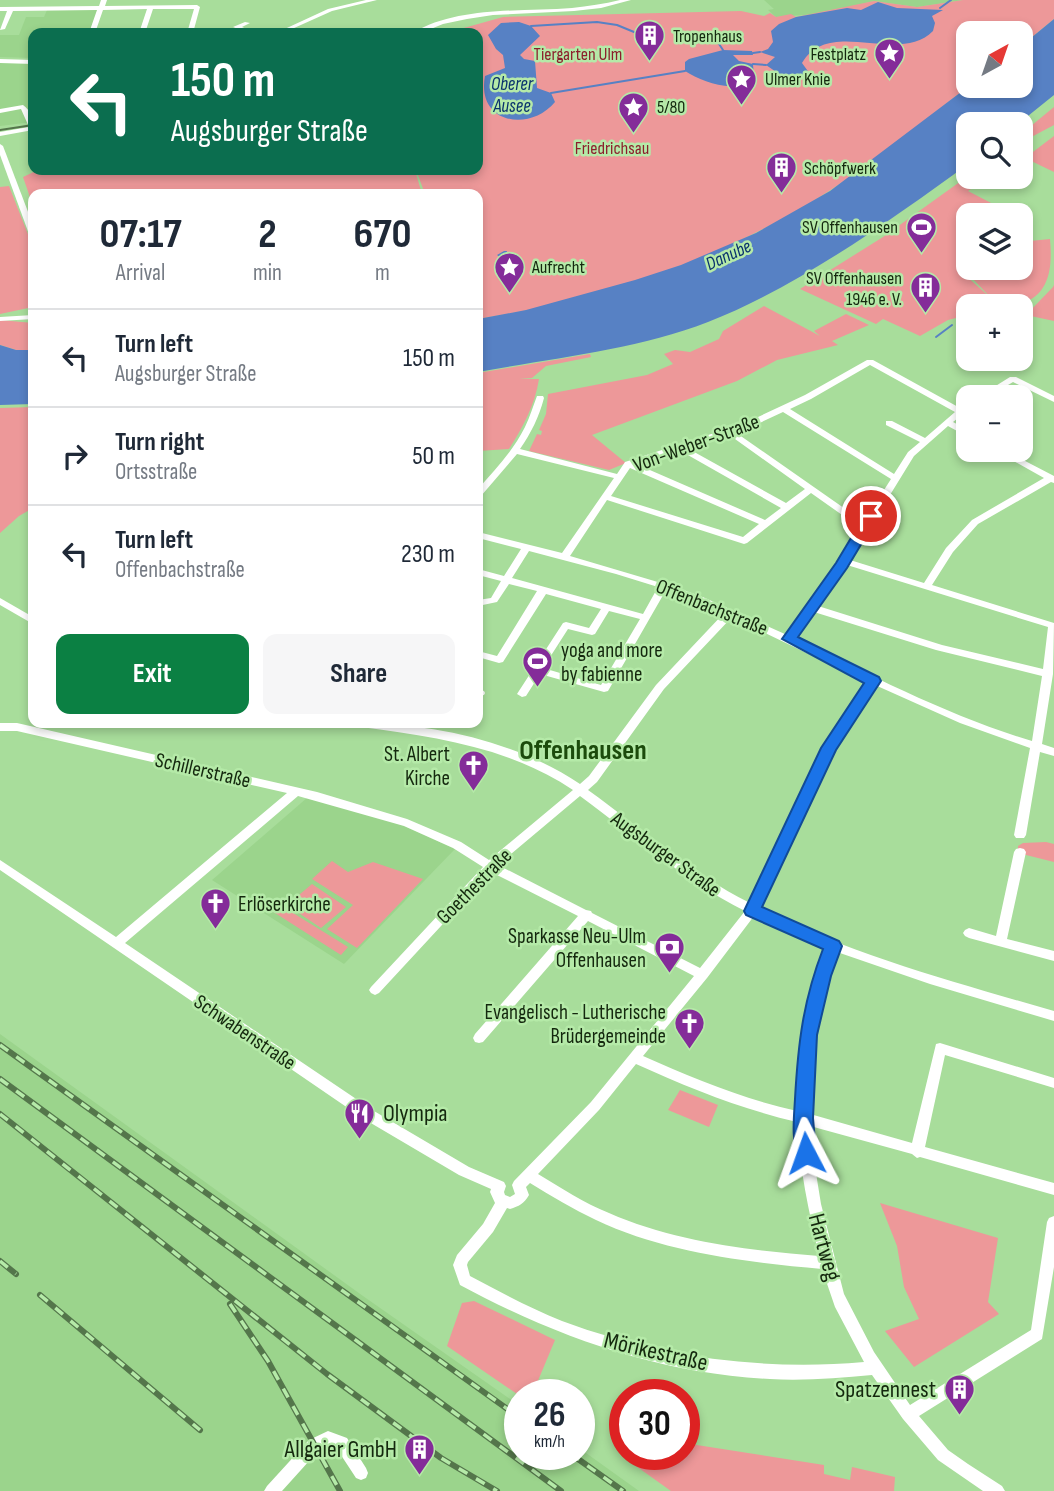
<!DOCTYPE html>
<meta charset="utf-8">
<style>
:root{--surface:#fff;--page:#f6f6f7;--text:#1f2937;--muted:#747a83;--line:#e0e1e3;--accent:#0b8043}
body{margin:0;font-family:"Sofia Sans Condensed",sans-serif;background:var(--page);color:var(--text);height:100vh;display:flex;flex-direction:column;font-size:26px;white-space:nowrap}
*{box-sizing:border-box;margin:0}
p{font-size:23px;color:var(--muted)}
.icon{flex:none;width:38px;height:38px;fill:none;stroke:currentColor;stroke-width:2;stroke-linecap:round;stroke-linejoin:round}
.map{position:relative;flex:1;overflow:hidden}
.panel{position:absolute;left:28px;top:189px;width:455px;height:539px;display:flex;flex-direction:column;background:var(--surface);border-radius:14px;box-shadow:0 4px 10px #0003}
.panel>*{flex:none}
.hud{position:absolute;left:28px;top:28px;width:455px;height:147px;border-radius:14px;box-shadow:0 4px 10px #0003;background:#0b6e4f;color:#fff;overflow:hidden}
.needle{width:46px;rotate:40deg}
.controls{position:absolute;left:956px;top:21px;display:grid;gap:14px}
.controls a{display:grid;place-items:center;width:77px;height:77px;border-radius:14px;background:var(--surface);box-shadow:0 4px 10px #0003;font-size:35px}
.speed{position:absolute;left:504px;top:1379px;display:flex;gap:14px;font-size:35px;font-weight:700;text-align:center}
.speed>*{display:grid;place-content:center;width:91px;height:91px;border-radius:50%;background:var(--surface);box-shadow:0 4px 10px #0003;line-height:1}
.speed small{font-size:18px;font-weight:400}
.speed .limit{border:10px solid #d22;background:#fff;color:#111}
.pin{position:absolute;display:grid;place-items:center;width:60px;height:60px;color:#fff;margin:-30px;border:4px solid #fff;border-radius:50%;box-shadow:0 2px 7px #0007}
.me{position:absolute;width:77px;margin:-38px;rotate:356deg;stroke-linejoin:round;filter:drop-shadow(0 0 5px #0008)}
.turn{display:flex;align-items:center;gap:24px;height:147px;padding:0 28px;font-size:32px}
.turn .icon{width:91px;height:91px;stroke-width:2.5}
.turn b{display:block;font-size:49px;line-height:60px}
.eta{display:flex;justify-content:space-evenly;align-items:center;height:119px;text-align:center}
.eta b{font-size:42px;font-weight:700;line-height:49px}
.primary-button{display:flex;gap:14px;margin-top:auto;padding:14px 28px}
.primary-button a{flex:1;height:80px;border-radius:14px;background:var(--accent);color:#fff;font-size:28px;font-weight:700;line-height:80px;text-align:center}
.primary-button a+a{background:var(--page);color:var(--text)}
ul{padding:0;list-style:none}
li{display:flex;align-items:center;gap:21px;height:98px;padding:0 28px;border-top:2px solid var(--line)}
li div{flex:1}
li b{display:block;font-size:26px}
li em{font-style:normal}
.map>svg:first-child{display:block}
.built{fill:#9bd48c}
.green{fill:#ed9899}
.water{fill:#5781c4}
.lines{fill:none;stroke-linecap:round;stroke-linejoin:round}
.stream{stroke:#5781c4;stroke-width:2}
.canal{fill:#5781c4;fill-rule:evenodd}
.minor{fill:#fff;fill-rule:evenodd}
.tram{stroke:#54764b;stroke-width:2}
.rail-casing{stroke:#54764b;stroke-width:6}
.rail{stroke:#b5eaa8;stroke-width:3.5;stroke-dasharray:10;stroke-linecap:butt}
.route{fill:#1a73e8;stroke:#114b97;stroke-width:2}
.labels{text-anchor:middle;stroke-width:5;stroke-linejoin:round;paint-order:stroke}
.far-poi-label{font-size:18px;fill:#14280e;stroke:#b5eaa8;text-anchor:start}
.far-park-label{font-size:18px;fill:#8b1f2c;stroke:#b5eaa8}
.far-water-label{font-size:19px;font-style:italic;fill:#09316d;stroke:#b5eaa8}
.street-label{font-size:21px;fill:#14280e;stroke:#b5eaa8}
.poi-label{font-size:21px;fill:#14280e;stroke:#b5eaa8;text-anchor:end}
.near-poi-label{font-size:24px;fill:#14280e;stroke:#b5eaa8;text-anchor:end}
.near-street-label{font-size:24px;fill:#14280e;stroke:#b5eaa8}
.district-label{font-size:28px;font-weight:bold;fill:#1c4b0c;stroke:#b5eaa8}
</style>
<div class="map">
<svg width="1054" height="1491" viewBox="0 0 1054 1491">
<rect width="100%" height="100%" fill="#a8dd9b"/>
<g class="built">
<path d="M 764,0 L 963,0 L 917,7 L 874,1 L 818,14 L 776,17 L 768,10 L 774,9 Z"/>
<path d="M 98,9 L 89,33 L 33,33 L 33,58 L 0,57 L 0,35 L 19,35 L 26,17 L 44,17 L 47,10 Z"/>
<path d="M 0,62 L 33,63 L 33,122 L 0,126 Z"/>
<path d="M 308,797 L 357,810 L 404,826 L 455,849 L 344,964 L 212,880 Z"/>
<path d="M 0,1034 L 363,1296 L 520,1406 L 520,1454 L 579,1454 L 579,1448 L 639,1491 L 0,1491 Z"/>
</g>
<g class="green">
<path d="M 963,0 L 1054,0 L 1054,19 L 1020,47 L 1020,33 L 968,33 L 969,86 C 923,121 878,160 829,191 C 728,257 597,301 478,319 L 478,194 L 425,194 L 416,170 L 478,170 L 478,33 L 446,33 L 503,17 L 741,11 L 764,16 L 770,13 L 776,17 L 791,14 L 796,17 L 874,1 L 917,7 Z"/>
<path d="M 1054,107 L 1054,125 L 1020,143 L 1020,135 Z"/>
<path d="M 1054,136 L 1054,172 L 1025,158 Z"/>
<path d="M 38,170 L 415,170 L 422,194 L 33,194 L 33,206 L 23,177 Z"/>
<path d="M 968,176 L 986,179 L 968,191 L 995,205 L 1006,203 L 1018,210 L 1030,227 L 1020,234 L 1020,215 L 968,215 L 968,268 L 975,268 L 965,275 L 992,299 L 973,279 L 984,268 L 1020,268 L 1020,242 L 1050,239 C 1054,281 1043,306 1000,306 L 996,302 L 991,306 L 968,306 L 968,315 L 948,320 L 920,336 L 883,319 L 876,324 L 800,289 L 883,237 Z"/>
<path d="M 9,186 L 33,247 L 33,307 L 0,314 L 0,187 Z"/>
<path d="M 1054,285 L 1054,321 L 1026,315 L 1053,287 Z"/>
<path d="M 764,306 L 820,336 L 814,331 L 846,314 L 869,325 L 832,341 L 838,345 L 777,360 L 737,381 L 592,435 L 626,463 L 609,470 L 529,451 L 537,434 L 541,435 L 542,431 L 539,430 L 546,414 L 548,394 L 647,375 L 673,364 L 664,354 L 675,350 L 690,352 L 719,339 L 723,331 Z"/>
<path d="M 0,320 L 33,323 L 33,350 L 16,350 L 0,345 Z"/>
<path d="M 590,354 L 591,357 L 546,366 L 532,378 L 519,379 L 539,379 C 535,405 523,427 509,449 L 478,451 L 478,373 Z"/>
<path d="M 33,407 L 33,508 L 19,516 L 0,533 L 0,408 Z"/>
<path d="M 1046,842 L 1054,844 L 1054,862 L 1018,853 L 1018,846 L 1023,843 Z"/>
<path d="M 332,861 L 348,872 L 373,862 L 423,879 L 357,948 L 327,929 L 353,905 L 312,879 Z"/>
<path d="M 312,884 L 346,907 L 321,928 L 287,905 Z"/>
<path d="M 272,900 L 348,947 L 341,955 L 264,906 Z"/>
<path d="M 680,1090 L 718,1105 L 709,1127 L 668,1110 Z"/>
<path d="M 880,1203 L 998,1238 L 988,1302 L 999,1314 L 914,1367 L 885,1331 L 919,1319 L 904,1287 L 897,1246 Z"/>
<path d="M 474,1301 L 555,1340 L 532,1395 L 520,1396 L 447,1346 L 462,1303 Z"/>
<path d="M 684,1443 L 824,1465 L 824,1474 L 850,1480 L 852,1467 L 895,1477 L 894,1491 L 671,1491 L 626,1459 L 627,1454 L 684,1454 Z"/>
</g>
<g class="water">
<path d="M 878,2 L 897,8 L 943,10 L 932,16 L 935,23 L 933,31 C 898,66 830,16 802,63 L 810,74 L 806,79 L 785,78 L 766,65 L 775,57 L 760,52 L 768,49 L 773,42 L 771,31 L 779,24 L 796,17 L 847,8 L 861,10 Z"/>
<path d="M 1054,19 L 1054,95 L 1018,124 L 968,124 L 968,164 C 890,221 797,287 708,322 C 635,350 554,358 478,372 L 478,319 L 526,310 L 635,280 L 681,265 L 756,233 L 830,191 L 969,86 L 1020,86 L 1020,47 Z"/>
<path d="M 519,22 L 531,26 L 540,36 L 520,55 L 524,59 L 535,61 L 537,88 L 551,93 L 555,102 C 529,133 476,123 485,76 L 505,68 L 503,55 L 496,49 L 488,35 L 501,23 Z"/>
<path d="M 723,50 L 752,51 L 753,55 L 733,55 L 739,61 L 753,64 L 754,78 C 735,95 703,82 685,71 L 685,62 L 689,59 Z"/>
<path d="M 0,345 L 16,350 L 33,350 L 33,404 L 0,405 Z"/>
</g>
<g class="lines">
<g class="stream">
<path d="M 940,8 L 951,0"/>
<path d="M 531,26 L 597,22 L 617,25 L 634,32"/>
<path d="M 673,31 L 713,35 L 723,50"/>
<path d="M 753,53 L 760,52"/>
<path d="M 753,64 L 766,65"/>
<path d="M 551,93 L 685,71"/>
<path d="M 936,337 L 952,325"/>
</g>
<path class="canal" d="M 504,251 L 507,251 L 506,255 L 511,258 L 504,263 L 498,263 L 497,261 L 501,258 L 497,255 Z"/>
<g class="minor">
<path d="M 101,0 L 107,0 L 105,6 L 197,5 L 200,7 L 193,33 L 187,33 L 194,9 L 153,9 L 145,33 L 139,33 L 147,9 L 103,10 L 95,33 L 89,33 L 97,10 L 13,11 L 5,29 L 0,30 L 7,11 L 0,11 L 0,7 L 99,6 Z"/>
<path d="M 366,0 L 377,0 L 332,11 L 283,33 L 276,33 L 328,9 Z"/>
<path d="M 620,0 L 631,0 L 601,8 L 574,11 L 493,15 L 467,19 L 443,24 L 421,33 L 413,33 C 457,6 522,12 572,8 C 588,6 604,4 620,0 Z"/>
<path d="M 245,22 L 250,23 L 242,27 L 256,33 L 248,33 L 233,27 Z"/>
<path d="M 0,59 L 33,60 L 33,64 L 0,63 Z"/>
<path d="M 23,105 C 31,110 33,121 33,130 L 0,136 L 0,132 L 29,127 L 21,109 L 0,113 L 0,109 Z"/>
<path d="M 0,144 L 3,146 L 33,225 L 33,236 L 29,234 L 0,155 Z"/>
<path d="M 33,315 L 33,319 L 0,321 L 0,317 Z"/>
<path d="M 867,360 L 873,360 L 960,408 L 968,403 L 968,410 L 953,422 L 968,430 L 968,437 L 948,426 L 914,456 L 850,560 L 924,583 L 946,548 L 972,520 L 1044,478 L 994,450 L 1004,450 L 1054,476 L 1054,483 L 1051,482 L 978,524 L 953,552 L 932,585 L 1054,623 L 1053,674 L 1042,744 L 1054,748 L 1054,756 L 1040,752 L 1026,835 L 1024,838 L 1016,838 L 1014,835 L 1030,748 L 960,723 L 875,685 L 834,749 L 759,908 C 852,955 954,982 1054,1011 L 1054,1021 L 930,984 L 837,952 C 816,1005 808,1058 810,1114 L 912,1143 L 936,1044 L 940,1043 L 1054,1078 L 1054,1088 L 945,1055 L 925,1147 L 1054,1183 L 1054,1195 L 920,1157 L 917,1158 L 912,1154 L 810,1126 L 815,1167 L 821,1204 L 844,1294 L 874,1352 L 910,1405 L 1031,1330 L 1047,1222 L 1049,1218 L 1054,1216 L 1054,1267 L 1042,1339 L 919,1416 L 948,1450 L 968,1464 L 1002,1486 L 1005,1491 L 983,1491 L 938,1460 L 903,1419 L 872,1375 C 838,1378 804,1381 770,1379 C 660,1374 556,1337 460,1285 L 453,1265 L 457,1255 L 483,1224 L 495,1203 L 490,1192 L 491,1189 L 459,1175 L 364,1119 L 0,870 L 0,860 L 116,937 L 287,793 L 17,731 L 0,731 L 0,723 L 17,723 L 317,792 L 407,819 L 461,842 L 489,860 L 573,790 C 509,747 435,737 361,727 L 357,726 L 356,723 C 432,723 516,741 580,784 L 589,776 L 656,685 L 724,613 L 666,590 L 608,691 L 604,692 L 540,674 L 526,696 L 522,697 L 517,694 L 563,623 L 566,622 L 589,628 L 601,609 L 546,594 L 503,662 L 499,663 L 478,657 L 478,651 L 497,656 L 537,591 L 509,584 L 497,602 L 478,606 L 478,600 L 491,598 L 501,581 L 478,575 L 478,569 L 504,576 L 521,549 L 478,538 L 478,532 L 562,553 L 614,478 L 517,454 L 481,496 L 478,497 L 478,489 C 495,470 513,451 525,427 C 530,417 533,406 537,396 L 543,396 L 544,398 C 539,417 531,433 520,449 L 617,474 L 625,462 L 745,423 L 805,395 ZM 870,365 L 955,412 L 925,438 L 892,421 L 886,421 L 886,425 L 920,442 L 908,452 L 894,474 L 790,409 L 811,399 ZM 783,412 L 891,479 L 865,520 L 851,513 L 735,432 L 751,427 ZM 728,434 L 805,489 L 786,503 L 687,448 ZM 679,450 L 781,508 L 765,520 L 636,464 ZM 630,468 L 759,524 L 743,537 L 611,496 ZM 811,493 L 845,517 L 862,526 L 838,564 L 787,635 L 705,598 L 678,588 L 570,556 L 607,500 L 744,544 L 747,543 ZM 529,551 L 616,574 L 658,587 L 643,614 L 512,578 ZM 847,565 L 1048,627 L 1043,669 L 942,645 L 818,606 ZM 609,611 L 640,619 L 601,685 L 543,668 L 568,629 L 592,635 L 595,634 ZM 814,612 L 936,650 L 1042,676 L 1032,741 C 949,716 872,676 795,638 ZM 732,617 L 867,682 L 824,748 L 750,903 C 690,873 642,829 588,790 L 597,782 L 664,689 ZM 298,796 L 404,826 L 453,848 L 483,867 L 371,987 L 369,990 L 371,993 L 375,995 L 379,993 L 491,872 L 578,916 L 475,1034 L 473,1038 L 475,1042 L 479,1043 L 483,1042 L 588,921 L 694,976 L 591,1102 L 514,1181 L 512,1185 L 515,1194 L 510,1197 L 505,1195 L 504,1192 L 506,1186 L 504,1182 L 469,1167 L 374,1111 L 125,943 ZM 580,796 C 636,837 683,880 745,911 L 700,968 L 592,913 L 591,911 L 586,910 L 498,865 ZM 754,916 L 826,948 C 805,1002 795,1052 797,1111 C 743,1099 693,1078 643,1056 L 707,978 ZM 636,1064 C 689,1088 741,1109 797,1122 C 799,1167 809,1212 819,1256 C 748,1250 675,1242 609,1213 C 584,1203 561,1188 538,1174 L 599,1110 ZM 530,1183 C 551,1196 573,1209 596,1220 C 666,1253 746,1262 822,1269 L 835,1307 L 864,1362 C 761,1371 659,1357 562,1321 C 530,1308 500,1292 470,1276 L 467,1265 L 468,1262 L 493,1232 L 507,1208 L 510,1209 C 519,1206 524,1204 529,1195 L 526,1187 Z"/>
<path d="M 1010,377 L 1016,377 L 1054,396 L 1054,402 L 1013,382 L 988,397 L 978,397 Z"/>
<path d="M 0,598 L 33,617 L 33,624 L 0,605 Z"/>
<path d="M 478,689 L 484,691 L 485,693 L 484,695 L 478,696 Z"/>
<path d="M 1020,848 L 1024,849 L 1026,852 L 1007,939 L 1054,951 L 1054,961 L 969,938 L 965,936 L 963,933 L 965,930 L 969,928 L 996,936 L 1014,852 L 1016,849 Z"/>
<path d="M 328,1431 L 347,1438 L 366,1468 L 368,1473 L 366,1478 L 361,1480 L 356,1478 L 337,1449 L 329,1446 L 319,1450 L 282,1491 L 264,1491 L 267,1486 L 309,1440 Z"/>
</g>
<path class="tram" d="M 0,130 L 33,125"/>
<defs>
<g id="rail">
<path d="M 0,1045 L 520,1418"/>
<path d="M 0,1079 L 561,1491"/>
<path d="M 0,1114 L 327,1374 L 441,1458 L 497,1491"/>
<path d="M 0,1261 L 16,1274"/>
<path d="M 40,1295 L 200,1430"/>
<path d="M 230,1304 L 268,1361 L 340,1491"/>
<path d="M 571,1454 L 623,1491"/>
</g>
</defs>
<use href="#rail" class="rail-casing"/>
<use href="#rail" class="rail"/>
</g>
<path class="route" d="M 871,512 L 878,516 L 847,568 L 798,637 L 879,677 L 881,681 L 836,750 L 762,907 L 839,941 L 842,946 L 831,976 L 817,1035 L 813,1118 L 816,1153 L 813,1159 L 806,1161 L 799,1159 C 791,1142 794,1117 795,1099 C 798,1044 803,1001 823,949 L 746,915 L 744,911 L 821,748 L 864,683 L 782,639 L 836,563 L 866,513 Z"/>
<defs>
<symbol id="building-pin" viewBox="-11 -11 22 30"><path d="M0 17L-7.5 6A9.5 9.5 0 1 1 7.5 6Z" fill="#842c99" stroke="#b5eaa8"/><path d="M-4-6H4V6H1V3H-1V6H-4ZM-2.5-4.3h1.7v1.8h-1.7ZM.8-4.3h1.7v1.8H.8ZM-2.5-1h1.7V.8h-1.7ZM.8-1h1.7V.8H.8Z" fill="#fff"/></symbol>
<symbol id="sight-pin" viewBox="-11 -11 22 30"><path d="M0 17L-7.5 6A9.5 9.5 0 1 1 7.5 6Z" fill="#842c99" stroke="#b5eaa8"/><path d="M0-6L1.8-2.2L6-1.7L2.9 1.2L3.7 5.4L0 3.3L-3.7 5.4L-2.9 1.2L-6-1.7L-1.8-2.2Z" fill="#fff"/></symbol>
<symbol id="stadium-pin" viewBox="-11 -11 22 30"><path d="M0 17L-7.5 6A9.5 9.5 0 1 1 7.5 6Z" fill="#842c99" stroke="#b5eaa8"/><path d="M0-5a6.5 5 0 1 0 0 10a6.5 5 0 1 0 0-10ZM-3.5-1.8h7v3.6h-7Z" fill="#fff"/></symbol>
<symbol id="church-pin" viewBox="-11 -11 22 30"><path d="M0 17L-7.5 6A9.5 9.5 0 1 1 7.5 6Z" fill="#842c99" stroke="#b5eaa8"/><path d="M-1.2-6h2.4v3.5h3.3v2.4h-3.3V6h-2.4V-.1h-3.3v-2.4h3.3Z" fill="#fff"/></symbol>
<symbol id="bank-pin" viewBox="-11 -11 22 30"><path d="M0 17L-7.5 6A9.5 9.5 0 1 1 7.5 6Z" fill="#842c99" stroke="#b5eaa8"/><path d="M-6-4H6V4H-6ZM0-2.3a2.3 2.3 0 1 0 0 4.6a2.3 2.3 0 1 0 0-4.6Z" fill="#fff"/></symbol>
<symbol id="restaurant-pin" viewBox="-11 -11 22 30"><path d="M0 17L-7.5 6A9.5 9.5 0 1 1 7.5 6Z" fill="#842c99" stroke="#b5eaa8"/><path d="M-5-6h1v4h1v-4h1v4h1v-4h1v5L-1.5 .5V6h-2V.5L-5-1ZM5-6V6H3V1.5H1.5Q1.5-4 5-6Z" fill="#fff"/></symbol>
</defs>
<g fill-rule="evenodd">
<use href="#building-pin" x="632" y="18" width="35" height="47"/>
<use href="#sight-pin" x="872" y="36" width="35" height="47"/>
<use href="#sight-pin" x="724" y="62" width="35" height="47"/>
<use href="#sight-pin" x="616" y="90" width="35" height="47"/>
<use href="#building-pin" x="764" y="150" width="35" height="47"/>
<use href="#stadium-pin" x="904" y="210" width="35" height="47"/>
<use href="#sight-pin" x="492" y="250" width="35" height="47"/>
<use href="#building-pin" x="908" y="270" width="35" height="47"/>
<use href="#stadium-pin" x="520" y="644" width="35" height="47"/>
<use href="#church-pin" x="456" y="748" width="35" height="47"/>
<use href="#church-pin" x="198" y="886" width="35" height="47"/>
<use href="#bank-pin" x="652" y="930" width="35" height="47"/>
<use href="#church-pin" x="672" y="1006" width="35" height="47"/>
<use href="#restaurant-pin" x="342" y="1096" width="35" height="47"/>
<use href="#building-pin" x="942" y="1372" width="35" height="47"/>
<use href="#building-pin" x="402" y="1432" width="35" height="47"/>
</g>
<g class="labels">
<g class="far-poi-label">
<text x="673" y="42">Tropenhaus</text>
<text x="866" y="60" text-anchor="end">Festplatz</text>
<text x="765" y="85">Ulmer Knie</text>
<text x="657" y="113">5/80</text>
<text x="804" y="174">Schöpfwerk</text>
<text x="898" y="233" text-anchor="end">SV Offenhausen</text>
<text x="532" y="273">Aufrecht</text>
<text x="902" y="284" text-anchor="end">SV Offenhausen<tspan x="902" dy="21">1946 e. V.</tspan></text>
</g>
<g class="far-park-label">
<text x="578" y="60">Tiergarten Ulm</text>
<text x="612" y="154">Friedrichsau</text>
</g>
<g class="far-water-label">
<text x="512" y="90">Oberer<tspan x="512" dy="22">Ausee</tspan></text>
<text transform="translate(728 254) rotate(-25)" y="7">Danube</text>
</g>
<g class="street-label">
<text transform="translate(696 443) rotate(-20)" y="7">Von-Weber-Straße</text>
<text transform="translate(712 607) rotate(22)" y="7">Offenbachstraße</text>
<text transform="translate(203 770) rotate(13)" y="7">Schillerstraße</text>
<text transform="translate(666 854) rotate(36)" y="7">Augsburger Straße</text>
<text transform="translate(474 886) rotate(-45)" y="7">Goethestraße</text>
<text transform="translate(245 1032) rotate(34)" y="7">Schwabenstraße</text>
</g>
<g class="poi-label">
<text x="561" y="657" text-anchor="start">yoga and more<tspan x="561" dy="24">by fabienne</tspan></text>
<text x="450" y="761">St. Albert<tspan x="450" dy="24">Kirche</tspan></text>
<text x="238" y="911" text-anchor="start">Erlöserkirche</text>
<text x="646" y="943">Sparkasse Neu-Ulm<tspan x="646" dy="24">Offenhausen</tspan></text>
<text x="666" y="1019">Evangelisch - Lutherische<tspan x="666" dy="24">Brüdergemeinde</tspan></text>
</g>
<g class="near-poi-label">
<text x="383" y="1121" text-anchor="start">Olympia</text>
<text x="936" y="1397">Spatzennest</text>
<text x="397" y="1457">Allgaier GmbH</text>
</g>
<g class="near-street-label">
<text transform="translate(825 1247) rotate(75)" y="8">Hartweg</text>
<text transform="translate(656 1351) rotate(13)" y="8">Mörikestraße</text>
</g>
<g class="district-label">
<text x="583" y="759">Offenhausen</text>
</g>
</g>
</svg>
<div class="controls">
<a><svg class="needle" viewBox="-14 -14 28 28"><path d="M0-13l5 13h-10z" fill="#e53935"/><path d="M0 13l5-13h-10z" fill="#747a83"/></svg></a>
<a><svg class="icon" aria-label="search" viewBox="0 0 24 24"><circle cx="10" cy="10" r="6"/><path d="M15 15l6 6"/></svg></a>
<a><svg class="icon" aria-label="layers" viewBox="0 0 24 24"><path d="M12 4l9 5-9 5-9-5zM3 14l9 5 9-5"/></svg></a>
<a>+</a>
<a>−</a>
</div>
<div class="speed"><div>26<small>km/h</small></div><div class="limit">30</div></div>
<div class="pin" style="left:871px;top:516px;background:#d93025"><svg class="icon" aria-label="arrive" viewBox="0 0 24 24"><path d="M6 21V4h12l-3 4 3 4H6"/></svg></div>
<svg class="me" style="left:806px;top:1153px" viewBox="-20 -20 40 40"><path d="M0-17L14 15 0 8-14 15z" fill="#1a73e8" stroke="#fff" stroke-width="4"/></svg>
<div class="hud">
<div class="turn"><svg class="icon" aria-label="left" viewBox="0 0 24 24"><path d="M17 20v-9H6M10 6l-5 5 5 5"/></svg><div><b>150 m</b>Augsburger Straße</div></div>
</div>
<section class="panel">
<div class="eta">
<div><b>07:17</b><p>Arrival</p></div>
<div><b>2</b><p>min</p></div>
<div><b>670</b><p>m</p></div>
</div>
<ul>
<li><svg class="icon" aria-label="left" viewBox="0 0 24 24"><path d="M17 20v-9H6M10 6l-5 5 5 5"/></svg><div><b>Turn left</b><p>Augsburger Straße</p></div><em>150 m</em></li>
<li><svg class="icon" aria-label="right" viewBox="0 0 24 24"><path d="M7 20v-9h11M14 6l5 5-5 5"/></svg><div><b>Turn right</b><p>Ortsstraße</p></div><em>50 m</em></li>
<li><svg class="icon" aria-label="left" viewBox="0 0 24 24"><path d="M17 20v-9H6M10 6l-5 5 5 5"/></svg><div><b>Turn left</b><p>Offenbachstraße</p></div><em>230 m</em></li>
</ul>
<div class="primary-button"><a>Exit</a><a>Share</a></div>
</section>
</div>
